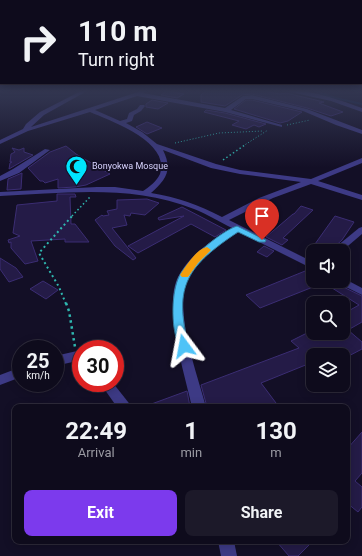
<!DOCTYPE html>
<style>
:root{--surface:#0e0b1c;--page:#1c1929;--text:#f1f3f6;--muted:#9b9ba3;--line:#2e2b3b;--accent:#7c3aed}
body{margin:0;font-family:Roboto,sans-serif;background:var(--page);color:var(--text);height:100vh;display:flex;flex-direction:column;font-size:15px;white-space:nowrap}
*{box-sizing:border-box;margin:0}
p{font-size:13px;color:var(--muted)}
.icon{flex:none;width:22px;height:22px;fill:none;stroke:currentColor;stroke-width:2;stroke-linecap:round;stroke-linejoin:round}
.map{position:relative;flex:1;overflow:hidden}
.drawer{position:absolute;left:12px;top:404px;width:338px;height:140px;display:flex;flex-direction:column;background:var(--surface);border-radius:8px;box-shadow:0 2px 10px #0003,0 0 0 1px var(--line)}
.drawer>*{flex:none}
.top-card{position:absolute;left:0px;top:0px;width:362px;height:84px;box-shadow:0 2px 10px #0003,0 0 0 1px var(--line);background:#0e0b1c;color:var(--text);overflow:hidden}
.controls{position:absolute;left:306px;top:244px;display:grid;gap:8px}
.controls a{display:grid;place-items:center;width:44px;height:44px;border-radius:8px;background:var(--surface);box-shadow:0 2px 10px #0003,0 0 0 1px var(--line);font-size:20px}
.speed{position:absolute;left:12px;top:340px;display:flex;gap:8px;font-size:20px;font-weight:700;text-align:center}
.speed>*{display:grid;place-content:center;width:52px;height:52px;border-radius:50%;background:var(--surface);box-shadow:0 2px 10px #0003,0 0 0 1px var(--line);line-height:1}
.speed small{font-size:10px;font-weight:400}
.speed .limit{border:6px solid #d22;background:#fff;color:#111}
.pin{position:absolute;display:grid;place-items:center;width:34px;height:34px;color:#fff;margin:-41px -17px;border-radius:50% 50% 50% 0;rotate:-45deg;box-shadow:0 0 4px #0007}
.pin .icon{rotate:45deg}
.me{position:absolute;width:44px;margin:-22px;rotate:347deg;stroke-linejoin:round;filter:drop-shadow(0 0 3px #0008)}
.turn{display:flex;align-items:center;gap:14px;height:84px;padding:0 12px;font-size:18px}
.turn .icon{width:52px;height:52px;stroke-width:2.5}
.turn b{display:block;font-size:28px;line-height:34px}
.eta{display:flex;justify-content:space-evenly;align-items:center;height:68px;text-align:center}
.eta b{font-size:24px;font-weight:700;line-height:28px}
.primary-button{display:flex;gap:8px;margin-top:auto;padding:8px 12px}
.primary-button a{flex:1;height:46px;border-radius:8px;background:var(--accent);color:#fff;font-size:16px;font-weight:700;line-height:46px;text-align:center}
.primary-button a+a{background:var(--page);color:var(--text)}
.map>svg:first-child{display:block}
.lines{fill:none;stroke-linecap:round;stroke-linejoin:round}
.stream{stroke:#0c2248;stroke-width:2}
.building{fill:#241b47;stroke:#3b2d73}
.path-far3{stroke:#2fb8b0;stroke-width:1;stroke-dasharray:1 2;stroke-linecap:butt}
.path-far2{stroke:#2fb8b0;stroke-width:1.5;stroke-dasharray:1.5 2.5;stroke-linecap:butt}
.path-far1{stroke:#2fb8b0;stroke-width:2;stroke-dasharray:2 3;stroke-linecap:butt}
.path{stroke:#2fb8b0;stroke-width:2.5;stroke-dasharray:2.5 3.5;stroke-linecap:butt}
.street{fill:#3d3a85;fill-rule:evenodd}
.route{fill:#4fc3f7;stroke:#337fa1}
.slow{fill:#f59e0b}
.labels{text-anchor:middle;stroke-width:4;stroke-linejoin:round;paint-order:stroke}
.far-poi-label{font-size:9px;fill:#d9d4ff;stroke:#130f26;text-anchor:start}
</style>
<div class="map">
<svg width="362" height="556" viewBox="0 0 362 556">
<rect width="100%" height="100%" fill="#130f26"/>
<g class="lines">
<path class="stream" d="M 315,91 L 335,98 L 362,104"/>
</g>
<g class="building">
<path d="M 167,91 L 184,94 L 177,98 L 161,95 Z"/>
<path d="M 206,91 L 263,91 L 280,94 L 286,93 L 324,102 L 319,103 L 343,112 L 331,116 L 307,108 L 252,94 L 242,95 L 225,106 L 201,102 L 201,95 Z"/>
<path d="M 152,100 L 168,103 L 158,109 L 146,107 L 146,104 Z"/>
<path d="M 246,100 L 252,100 L 302,112 L 288,121 L 280,123 L 234,109 Z"/>
<path d="M 206,110 L 225,113 L 266,124 L 259,127 L 254,125 L 246,129 L 232,125 L 239,121 L 204,112 Z"/>
<path d="M 147,122 L 162,128 L 147,134 L 136,127 Z"/>
<path d="M 66,146 L 76,154 L 110,174 L 86,185 L 75,187 L 58,188 L 58,179 L 45,183 L 43,181 L 40,181 L 28,168 L 50,152 Z"/>
<path d="M 12,148 L 19,150 L 24,148 L 24,152 L 33,155 L 9,169 L 10,163 L 12,162 L 10,162 L 11,154 L 15,152 Z"/>
<path d="M 22,173 L 21,189 L 7,190 L 8,179 Z"/>
<path d="M 57,194 L 75,194 L 76,197 L 70,197 L 71,224 L 75,224 L 89,242 L 65,242 L 65,239 L 31,241 L 38,261 L 25,264 L 11,248 L 11,242 L 9,243 L 8,240 L 20,236 L 13,233 L 17,205 L 57,201 Z"/>
<path d="M 147,199 L 159,203 L 145,215 L 131,213 L 130,216 L 124,215 L 127,225 L 112,228 L 136,258 L 133,260 L 115,246 L 95,220 L 102,215 L 103,216 L 109,215 L 107,211 L 117,209 L 117,200 Z"/>
<path d="M 301,206 L 313,210 L 283,238 L 288,240 L 282,245 L 266,237 L 293,214 L 294,214 Z"/>
<path d="M 182,207 L 226,230 L 215,237 L 191,224 L 138,253 L 128,246 L 184,216 L 159,220 L 158,218 Z"/>
<path d="M 335,216 L 354,222 L 342,240 L 330,251 L 310,251 Z"/>
<path d="M 264,246 L 274,251 L 267,257 L 257,252 Z"/>
<path d="M 0,258 L 16,268 L 23,277 L 9,282 L 0,269 Z"/>
<path d="M 310,269 L 313,270 L 313,287 L 260,308 L 246,295 Z"/>
<path d="M 43,281 L 58,290 L 46,299 L 30,289 Z"/>
<path d="M 321,281 L 336,281 L 337,284 L 362,296 L 362,322 L 348,330 L 362,342 L 362,349 L 343,359 L 343,355 L 313,355 L 313,362 L 261,383 L 279,407 L 207,407 L 201,385 L 299,348 L 291,341 L 313,330 L 313,333 L 343,333 L 343,314 L 359,305 Z"/>
<path d="M 187,391 L 190,407 L 146,407 L 146,406 Z"/>
<path d="M 362,432 L 362,473 L 355,481 L 362,487 L 362,507 L 358,512 L 347,503 L 347,449 Z"/>
<path d="M 276,541 L 313,541 L 298,556 L 289,556 Z"/>
</g>
<g class="lines">
<g class="path-far3">
<path d="M 287,125 L 310,120"/>
<path d="M 175,143 L 219,133 L 263,131"/>
<path d="M 243,146 L 268,130"/>
</g>
<g class="path-far2">
<path d="M 223,160 L 245,145"/>
<path d="M 72,216 L 90,197"/>
</g>
<path class="path-far1" d="M 66,304 L 59,287 L 39,253 L 73,215"/>
<path class="path" d="M 66,303 L 69,311 L 75,347"/>
<g class="street">
<path d="M 81,91 L 87,91 L 44,115 L 31,127 L 141,91 L 147,91 L 143,93 L 225,108 L 243,96 L 252,95 L 307,109 L 362,130 L 362,134 L 336,125 L 303,111 L 252,99 L 246,99 L 231,110 L 282,125 L 282,127 L 225,112 L 137,96 L 95,110 L 120,121 L 127,119 L 129,113 L 137,109 L 140,105 L 144,105 L 145,106 L 141,111 L 134,115 L 132,121 L 126,123 L 142,132 L 157,144 L 216,164 L 240,170 L 311,179 L 362,158 L 362,163 L 318,181 L 362,195 L 362,200 L 311,184 L 273,198 L 229,220 L 313,262 L 313,269 L 239,232 C 220,243 196,257 187,278 C 174,312 197,373 206,407 L 192,407 C 185,375 163,307 178,277 C 189,255 211,241 232,228 C 220,222 207,214 194,209 C 132,184 64,193 0,196 L 0,192 L 97,187 L 115,187 L 143,191 C 149,187 157,181 160,174 C 171,142 111,121 90,112 L 28,131 L 0,144 L 0,140 L 23,129 L 26,124 L 40,112 ZM 163,150 L 211,168 L 240,174 L 301,182 L 259,198 L 222,217 C 199,205 177,197 151,193 C 166,180 173,170 163,150 Z"/>
<path d="M 286,91 C 307,88 342,101 362,108 L 362,112 L 331,101 Z"/>
<path d="M 45,149 L 50,150 L 19,173 L 0,181 L 0,176 L 13,169 Z"/>
<path d="M 362,227 L 362,234 L 342,251 L 331,251 L 359,228 Z"/>
<path d="M 343,278 L 362,288 L 362,295 L 338,283 L 337,281 L 343,281 Z"/>
<path d="M 77,351 L 81,352 L 81,362 L 77,361 L 55,366 L 55,356 Z"/>
<path d="M 21,367 L 21,377 L 0,385 L 0,375 Z"/>
<path d="M 100,383 L 113,383 L 132,407 L 117,407 Z"/>
<path d="M 218,541 L 234,541 L 237,556 L 221,556 Z"/>
</g>
</g>
<linearGradient id="sky" x2="0" y2="1"><stop stop-color="#0a0815"/><stop offset="0.54" stop-color="#333752"/><stop offset="1" stop-color="#333752" stop-opacity="0"/></linearGradient>
<rect width="362" height="168" fill="url(#sky)"/>
<path class="route" d="M 237,226 L 266,240 L 265,242 L 259,242 L 238,232 C 189,265 172,285 189,346 L 188,348 L 180,348 C 171,332 171,296 178,279 C 184,262 221,231 237,226 Z"/>
<path class="slow" d="M 207,247 L 211,250 L 198,263 L 188,277 L 182,277 L 180,275 C 187,265 195,250 207,247 Z"/>
<defs>
<symbol id="mosque-pin" viewBox="-11 -11 22 30"><path d="M0 17L-7.5 6A9.5 9.5 0 1 1 7.5 6Z" fill="#00e5ff" stroke="#130f26"/><path d="M3.5-4.9A6 6 0 1 0 3.5 4.9A5 5 0 1 1 3.5-4.9Z" fill="#111"/></symbol>
</defs>
<g fill-rule="evenodd">
<use href="#mosque-pin" x="64" y="154" width="25" height="34"/>
</g>
<g class="labels">
<g class="far-poi-label">
<text x="92" y="169">Bonyokwa Mosque</text>
</g>
</g>
</svg>
<div class="controls">
<a><svg class="icon" aria-label="sound" viewBox="0 0 24 24"><path d="M4 9h4l5-4v14l-5-4H4zM17 9q2 3 0 6"/></svg></a>
<a><svg class="icon" aria-label="search" viewBox="0 0 24 24"><circle cx="10" cy="10" r="6"/><path d="M15 15l6 6"/></svg></a>
<a><svg class="icon" aria-label="layers" viewBox="0 0 24 24"><path d="M12 4l9 5-9 5-9-5zM3 14l9 5 9-5"/></svg></a>
</div>
<div class="speed"><div>25<small>km/h</small></div><div class="limit">30</div></div>
<div class="pin" style="left:262px;top:240px;background:#d93025"><svg class="icon" aria-label="arrive" viewBox="0 0 24 24"><path d="M6 21V4h12l-3 4 3 4H6"/></svg></div>
<svg class="me" style="left:184px;top:346px" viewBox="-20 -20 40 40"><path d="M0-17L14 15 0 8-14 15z" fill="#4fc3f7" stroke="#fff" stroke-width="4"/></svg>
<div class="top-card">
<div class="turn"><svg class="icon" aria-label="right" viewBox="0 0 24 24"><path d="M7 20v-9h11M14 6l5 5-5 5"/></svg><div><b>110 m</b>Turn right</div></div>
</div>
<section class="drawer">
<div class="eta">
<div><b>22:49</b><p>Arrival</p></div>
<div><b>1</b><p>min</p></div>
<div><b>130</b><p>m</p></div>
</div>
<div class="primary-button"><a>Exit</a><a>Share</a></div>
</section>
</div>
